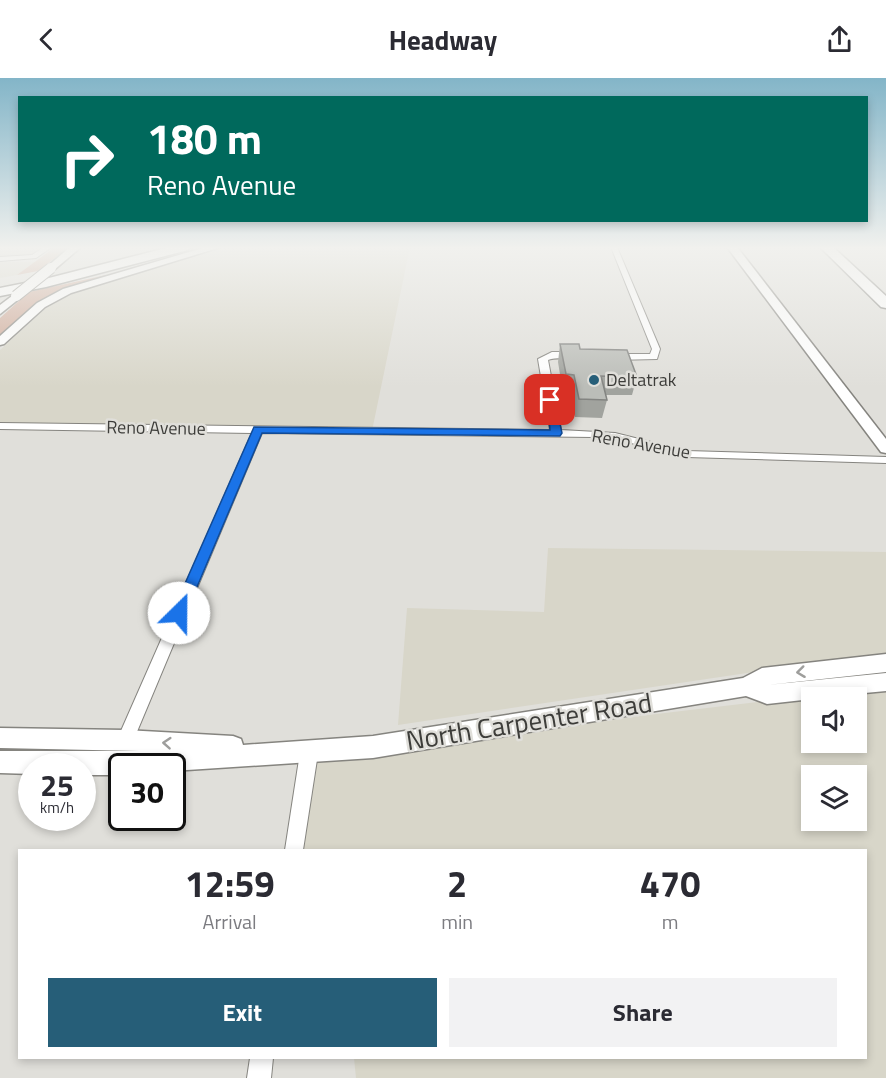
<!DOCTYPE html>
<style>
:root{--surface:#fff;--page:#f2f2f3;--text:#2b2b33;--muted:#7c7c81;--accent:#265e78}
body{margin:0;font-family:"Titillium Web",sans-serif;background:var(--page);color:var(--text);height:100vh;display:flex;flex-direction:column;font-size:22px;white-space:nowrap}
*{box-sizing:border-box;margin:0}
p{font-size:20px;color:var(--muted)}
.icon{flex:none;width:33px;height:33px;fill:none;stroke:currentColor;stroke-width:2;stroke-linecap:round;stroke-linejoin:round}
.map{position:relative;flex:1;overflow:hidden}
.drawer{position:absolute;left:18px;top:771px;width:849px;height:210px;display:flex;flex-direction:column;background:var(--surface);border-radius:0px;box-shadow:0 3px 9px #0003}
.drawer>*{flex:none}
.hud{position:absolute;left:18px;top:18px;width:850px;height:126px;border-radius:0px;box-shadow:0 3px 9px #0003;background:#00695c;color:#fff;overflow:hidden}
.controls{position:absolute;left:801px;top:609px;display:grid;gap:12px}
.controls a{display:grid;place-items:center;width:66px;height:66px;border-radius:0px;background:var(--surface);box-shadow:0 3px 9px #0003;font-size:30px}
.speed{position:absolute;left:18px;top:675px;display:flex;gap:12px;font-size:30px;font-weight:700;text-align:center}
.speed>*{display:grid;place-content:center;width:78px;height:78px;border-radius:50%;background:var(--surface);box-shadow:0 3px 9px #0003;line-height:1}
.speed small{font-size:15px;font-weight:400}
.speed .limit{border:3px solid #111;border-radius:9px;background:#fff;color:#111}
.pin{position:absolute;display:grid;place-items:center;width:51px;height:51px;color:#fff;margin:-26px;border-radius:12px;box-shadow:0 3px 9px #0006}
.me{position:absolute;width:66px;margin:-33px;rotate:23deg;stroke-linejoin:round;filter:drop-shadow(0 0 4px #0008)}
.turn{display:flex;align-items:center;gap:21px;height:126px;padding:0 30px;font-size:27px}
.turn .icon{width:78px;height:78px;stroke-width:2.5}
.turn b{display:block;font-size:42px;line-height:51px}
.eta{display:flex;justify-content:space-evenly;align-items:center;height:102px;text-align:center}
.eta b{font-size:36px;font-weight:700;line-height:42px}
.button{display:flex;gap:12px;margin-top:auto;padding:12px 30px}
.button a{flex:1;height:69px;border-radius:0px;background:var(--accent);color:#fff;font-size:24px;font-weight:700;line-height:69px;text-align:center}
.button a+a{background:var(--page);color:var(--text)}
header{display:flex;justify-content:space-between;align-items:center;height:78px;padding:0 30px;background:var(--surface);font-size:27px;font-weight:700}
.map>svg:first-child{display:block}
.built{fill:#d8d6c9;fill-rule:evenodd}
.green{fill:#cea795}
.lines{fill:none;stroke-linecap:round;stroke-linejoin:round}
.street-casing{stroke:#85847f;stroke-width:2}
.secondary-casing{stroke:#85847f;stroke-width:3}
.highway-casing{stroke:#85847f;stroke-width:3}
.street{fill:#fff;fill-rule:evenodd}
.secondary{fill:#fff;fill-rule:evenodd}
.highway{fill:#fff;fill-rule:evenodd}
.secondary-bridge-casing{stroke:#85847f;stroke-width:12;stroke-linecap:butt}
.secondary-bridge{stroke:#fff;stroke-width:10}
.wall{fill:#a1a39e}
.building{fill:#bbbdb8;stroke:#838481;stroke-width:1.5}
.oneway{stroke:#9e9e9c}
.route{fill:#1a73e8;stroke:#114b97;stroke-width:1.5}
.poi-dot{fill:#265e78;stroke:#e0dfda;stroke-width:2}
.labels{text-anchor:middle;stroke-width:5;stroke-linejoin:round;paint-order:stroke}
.far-poi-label{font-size:18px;fill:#3d3d3a;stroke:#e0dfda;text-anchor:start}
.far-street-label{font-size:18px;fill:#3d3d3a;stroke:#e0dfda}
.near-street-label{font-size:27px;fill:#3d3d3a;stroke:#e0dfda}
</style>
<header><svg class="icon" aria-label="back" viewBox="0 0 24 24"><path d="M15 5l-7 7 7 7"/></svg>Headway<svg class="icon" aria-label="share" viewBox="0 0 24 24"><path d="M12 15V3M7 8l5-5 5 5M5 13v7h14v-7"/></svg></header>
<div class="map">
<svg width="886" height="1000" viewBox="0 0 886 1000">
<rect width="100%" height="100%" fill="#e0dfda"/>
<g class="built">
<path d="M 0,169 L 45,169 L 35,177 L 27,179 L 0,179 Z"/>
<path d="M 224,169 L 410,169 L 372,353 L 0,347 L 0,272 L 45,231 L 74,214 Z"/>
<path d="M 0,184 L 36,184 L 17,197 L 0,200 Z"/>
<path d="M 548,470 L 886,474 L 886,578 L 847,580 L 398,647 L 407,530 L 544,534 Z"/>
<path d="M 849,613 L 886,613 L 886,1000 L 356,1000 L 354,980 L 866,980 L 866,772 L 302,772 L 317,684 L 631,639 ZM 812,620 L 856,620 L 856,664 L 812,664 ZM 812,698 L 856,698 L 856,742 L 812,742 Z"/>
</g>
<g class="green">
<path d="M 55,169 L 69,169 L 38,193 L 17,197 Z"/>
<path d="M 106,197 L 107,198 L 49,218 L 0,258 L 0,240 L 29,214 Z"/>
</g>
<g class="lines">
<defs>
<g id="street">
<path d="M 44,169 L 52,169 L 36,180 L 0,183 L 0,179 L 32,177 Z"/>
<path d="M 611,169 L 617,169 L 660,271 L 657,281 L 613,282 L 608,279 L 613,276 L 650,276 L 652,271 Z"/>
<path d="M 552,274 L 576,274 L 580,277 C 571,283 558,278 548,282 L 561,352 L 615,355 L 687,373 L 886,379 L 886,385 L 687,379 L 615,361 L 593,359 L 262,355 L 131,668 L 125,670 L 119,668 L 117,662 L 252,355 L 0,351 L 0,345 L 550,352 L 538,281 Z"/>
<path d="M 309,667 L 315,669 L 318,675 L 303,772 L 285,772 L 300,675 L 303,669 Z"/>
<path d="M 250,980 L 273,980 L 271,1000 L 247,1000 Z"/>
</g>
<g id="secondary">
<path d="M 70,169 L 81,169 L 54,192 L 48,192 L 48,188 Z"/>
<path d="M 206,169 L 221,169 L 71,215 L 45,229 L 4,266 L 0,267 L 0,258 L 37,225 L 63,211 Z"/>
<path d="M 727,169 L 737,169 L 886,361 L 886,375 L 881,374 Z"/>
<path d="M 16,215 L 21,218 L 20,220 L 0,236 L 0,227 Z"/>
<path d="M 886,576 L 886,594 L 767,607 L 886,595 L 886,613 L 812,620 L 812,621 L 767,626 L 746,618 L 373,680 L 172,693 L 172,688 L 122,688 L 122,697 L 82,697 L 82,688 L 32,688 L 32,696 L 0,695 L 0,673 L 139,673 L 0,670 L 0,650 L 125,652 L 233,658 L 241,661 L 243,667 L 373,658 L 743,600 L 762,590 Z"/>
</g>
<g id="highway">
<path d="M 170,169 L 190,169 L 188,172 L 46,209 L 0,218 L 0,210 L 45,201 Z"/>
<path d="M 820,169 L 833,169 L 886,218 L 886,230 L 881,229 Z"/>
</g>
</defs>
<use href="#street" class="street-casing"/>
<use href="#secondary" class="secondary-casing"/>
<use href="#highway" class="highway-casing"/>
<use href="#street" class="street"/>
<use href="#secondary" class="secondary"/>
<use href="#highway" class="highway"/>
<defs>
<path id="secondary-bridge" d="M 16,218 L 51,190"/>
</defs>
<use href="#secondary-bridge" class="secondary-bridge-casing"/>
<use href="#secondary-bridge" class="secondary-bridge"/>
</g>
<path class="wall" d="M 560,266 L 580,271 L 637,299 L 632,317 L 606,317 L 607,322 L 602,340 L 575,339 L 570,315 L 563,315 L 558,284 Z"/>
<path class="building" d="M 560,266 L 579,266 L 580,271 L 627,272 L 637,299 L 601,298 L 607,322 L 579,321 L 574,297 L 566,296 Z"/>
<defs><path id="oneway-chevron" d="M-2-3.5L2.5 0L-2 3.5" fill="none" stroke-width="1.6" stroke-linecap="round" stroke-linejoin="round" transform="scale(1.5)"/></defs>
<g class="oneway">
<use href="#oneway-chevron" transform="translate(801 594) rotate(173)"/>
<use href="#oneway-chevron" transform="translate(167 665) rotate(-176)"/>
</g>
<linearGradient id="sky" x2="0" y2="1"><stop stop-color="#83b5c8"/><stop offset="0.55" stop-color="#f1f1ee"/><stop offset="1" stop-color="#f1f1ee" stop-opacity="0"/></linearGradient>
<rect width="886" height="309" fill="url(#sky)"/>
<path class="route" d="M 547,319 L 555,322 L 562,355 L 560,358 L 262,355 L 186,535 L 184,539 L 174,539 L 172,535 L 254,349 L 550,352 Z"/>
<circle class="poi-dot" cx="594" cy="302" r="6"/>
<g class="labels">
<g class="far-poi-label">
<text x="606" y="308">Deltatrak</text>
</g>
<g class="far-street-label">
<text transform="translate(156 350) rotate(1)" y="6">Reno Avenue</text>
<text transform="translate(641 366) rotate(10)" y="6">Reno Avenue</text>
</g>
<g class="near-street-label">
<text transform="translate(529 644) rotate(-9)" y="9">North Carpenter Road</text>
</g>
</g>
</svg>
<div class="controls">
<a><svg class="icon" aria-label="sound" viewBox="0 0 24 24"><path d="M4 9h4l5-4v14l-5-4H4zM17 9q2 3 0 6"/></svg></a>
<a><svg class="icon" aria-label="layers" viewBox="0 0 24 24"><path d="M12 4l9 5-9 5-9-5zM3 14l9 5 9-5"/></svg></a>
</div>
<div class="speed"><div>25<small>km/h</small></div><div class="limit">30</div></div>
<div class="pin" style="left:550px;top:322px;background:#d93025"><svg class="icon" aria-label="arrive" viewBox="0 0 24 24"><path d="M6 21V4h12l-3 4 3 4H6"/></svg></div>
<svg class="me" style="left:179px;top:535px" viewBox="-20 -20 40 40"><circle r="19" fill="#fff"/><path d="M0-13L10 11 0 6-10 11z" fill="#1a73e8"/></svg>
<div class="hud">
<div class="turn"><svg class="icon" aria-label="right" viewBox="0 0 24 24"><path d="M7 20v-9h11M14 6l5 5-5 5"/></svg><div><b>180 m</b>Reno Avenue</div></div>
</div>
<section class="drawer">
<div class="eta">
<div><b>12:59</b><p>Arrival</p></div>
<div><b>2</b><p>min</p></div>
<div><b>470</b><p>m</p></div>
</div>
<div class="button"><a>Exit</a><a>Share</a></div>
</section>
</div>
